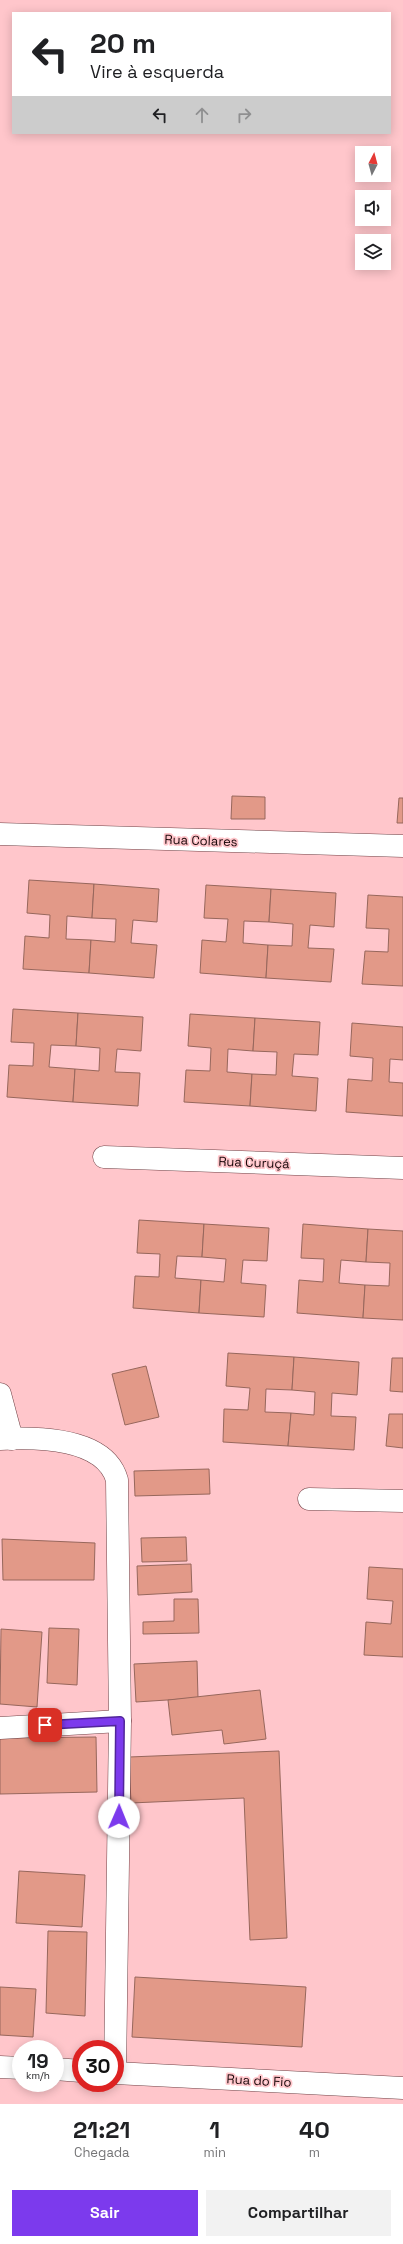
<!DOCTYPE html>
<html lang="pt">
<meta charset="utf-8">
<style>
:root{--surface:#fff;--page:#f2f2f2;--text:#202124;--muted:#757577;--accent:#7c3aed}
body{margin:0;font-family:"Space Grotesk",sans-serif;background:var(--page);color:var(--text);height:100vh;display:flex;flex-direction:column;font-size:15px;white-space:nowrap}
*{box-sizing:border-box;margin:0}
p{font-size:13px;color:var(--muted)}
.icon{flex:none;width:22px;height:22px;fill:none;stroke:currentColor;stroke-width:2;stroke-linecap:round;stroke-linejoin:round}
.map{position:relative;height:2104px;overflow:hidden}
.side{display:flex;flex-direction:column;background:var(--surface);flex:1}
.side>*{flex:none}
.top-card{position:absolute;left:12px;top:12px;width:379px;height:122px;border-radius:0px;box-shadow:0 2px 10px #0003;background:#fff;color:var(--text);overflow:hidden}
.needle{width:26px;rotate:6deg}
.fabs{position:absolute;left:355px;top:146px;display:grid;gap:8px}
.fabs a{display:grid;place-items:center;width:36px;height:36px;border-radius:0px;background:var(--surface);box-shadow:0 2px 10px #0003;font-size:20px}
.speed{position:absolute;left:12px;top:2040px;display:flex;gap:8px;font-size:20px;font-weight:700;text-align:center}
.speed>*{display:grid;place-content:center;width:52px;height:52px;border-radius:50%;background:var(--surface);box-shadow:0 2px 10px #0003;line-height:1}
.speed small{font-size:10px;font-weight:400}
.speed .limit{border:6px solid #d22;background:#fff;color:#111}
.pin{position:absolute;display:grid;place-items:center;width:34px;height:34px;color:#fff;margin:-17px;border-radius:8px;box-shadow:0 2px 6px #0006}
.me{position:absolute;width:44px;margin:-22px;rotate:1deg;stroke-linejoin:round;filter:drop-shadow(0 0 3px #0008)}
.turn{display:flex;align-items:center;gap:14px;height:84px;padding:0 12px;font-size:18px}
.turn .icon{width:52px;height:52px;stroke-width:2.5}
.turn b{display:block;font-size:28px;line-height:34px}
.lanes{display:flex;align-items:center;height:38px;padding:0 12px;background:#0003;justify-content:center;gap:20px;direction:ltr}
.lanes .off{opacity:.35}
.eta{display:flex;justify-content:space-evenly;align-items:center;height:68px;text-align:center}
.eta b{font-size:24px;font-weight:800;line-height:28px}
.button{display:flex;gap:8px;margin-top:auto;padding:8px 12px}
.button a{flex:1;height:46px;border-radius:0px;background:var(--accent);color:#fff;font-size:16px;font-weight:800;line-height:46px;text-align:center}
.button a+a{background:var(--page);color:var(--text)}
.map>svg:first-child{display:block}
.building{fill:#e29988;stroke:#97675c}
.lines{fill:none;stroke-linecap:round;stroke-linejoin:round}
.minor-casing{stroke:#714347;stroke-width:23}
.tertiary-casing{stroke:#714347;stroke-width:23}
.minor{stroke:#fff;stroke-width:22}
.tertiary{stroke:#fff;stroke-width:22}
.route-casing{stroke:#51269a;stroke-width:10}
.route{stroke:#7c3aed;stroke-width:7}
.labels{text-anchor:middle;stroke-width:3.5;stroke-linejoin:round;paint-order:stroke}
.street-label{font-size:13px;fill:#1a080a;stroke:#ffc6cb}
</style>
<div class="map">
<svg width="403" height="2104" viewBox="0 0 403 2104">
<rect width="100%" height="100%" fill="#ffc6cb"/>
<g class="building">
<path d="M 232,796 L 265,797 L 265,819 L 231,819 Z"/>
<path d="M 399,798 L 403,798 L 403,823 L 397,823 Z"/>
<path d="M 29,880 L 94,884 L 92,918 L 67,916 L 66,939 L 91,940 L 89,973 L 23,969 L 25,936 L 49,938 L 50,915 L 27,913 Z"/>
<path d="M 94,884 L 159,889 L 157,922 L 133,920 L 131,943 L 157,945 L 154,978 L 89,973 L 91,940 L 115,942 L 116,919 L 92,918 Z"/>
<path d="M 206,885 L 271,889 L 269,922 L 244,921 L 243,943 L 268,945 L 266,978 L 200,973 L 202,940 L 226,942 L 228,919 L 204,918 Z"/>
<path d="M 271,889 L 336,893 L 334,927 L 310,925 L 308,948 L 334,949 L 331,982 L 266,978 L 268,945 L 292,946 L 293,924 L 269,922 Z"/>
<path d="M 368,895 L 403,897 L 403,986 L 362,984 L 365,951 L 388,952 L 389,929 L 366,928 Z"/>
<path d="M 13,1009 L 78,1013 L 76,1046 L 51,1045 L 49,1067 L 75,1069 L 73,1102 L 7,1097 L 9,1065 L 33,1066 L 34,1043 L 11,1042 Z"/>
<path d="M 78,1013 L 143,1017 L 141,1051 L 117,1049 L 115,1072 L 140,1073 L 138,1106 L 73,1102 L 75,1069 L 99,1071 L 100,1048 L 76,1046 Z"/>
<path d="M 190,1014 L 255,1018 L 253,1051 L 228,1049 L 227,1072 L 252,1074 L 250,1106 L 184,1102 L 186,1070 L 210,1071 L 211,1048 L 188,1046 Z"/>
<path d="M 255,1018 L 320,1022 L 318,1055 L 294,1054 L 292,1076 L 318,1078 L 316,1111 L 250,1106 L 252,1074 L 276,1075 L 277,1052 L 253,1051 Z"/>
<path d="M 352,1023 L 403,1027 L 403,1060 L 390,1059 L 389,1082 L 403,1083 L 403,1116 L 346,1112 L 348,1079 L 372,1081 L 373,1058 L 350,1056 Z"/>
<path d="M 139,1220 L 204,1224 L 202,1257 L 177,1256 L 175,1278 L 201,1280 L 199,1313 L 133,1308 L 135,1276 L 159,1277 L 160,1254 L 137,1253 Z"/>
<path d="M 204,1224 L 269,1228 L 267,1261 L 243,1260 L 241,1283 L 266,1285 L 264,1317 L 199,1313 L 201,1280 L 224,1282 L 226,1259 L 202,1257 Z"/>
<path d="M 303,1224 L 368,1229 L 366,1262 L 341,1260 L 339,1283 L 365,1285 L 363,1318 L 297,1313 L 299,1280 L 323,1282 L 324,1259 L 301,1258 Z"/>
<path d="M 368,1229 L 403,1231 L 403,1320 L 363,1318 L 365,1285 L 389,1286 L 390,1263 L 366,1262 Z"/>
<path d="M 228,1353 L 294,1357 L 292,1390 L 266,1389 L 265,1412 L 291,1413 L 288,1446 L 223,1442 L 224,1409 L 248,1410 L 250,1388 L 226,1386 Z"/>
<path d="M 294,1357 L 359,1362 L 357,1395 L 332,1393 L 331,1416 L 356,1417 L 354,1450 L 288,1446 L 291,1413 L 314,1415 L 315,1392 L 292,1390 Z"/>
<path d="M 392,1358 L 403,1358 L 403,1392 L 390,1391 Z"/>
<path d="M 146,1366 L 159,1417 L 125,1425 L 112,1374 Z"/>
<path d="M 389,1414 L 403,1414 L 403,1448 L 386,1446 Z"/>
<path d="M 209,1469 L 210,1494 L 135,1496 L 134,1471 Z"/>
<path d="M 186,1537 L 187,1561 L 142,1562 L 141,1538 Z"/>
<path d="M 2,1539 L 95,1543 L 94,1580 L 3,1580 Z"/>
<path d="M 191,1564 L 192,1592 L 138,1595 L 137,1566 Z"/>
<path d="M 369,1567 L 403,1569 L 403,1657 L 364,1655 L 366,1622 L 391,1624 L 393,1601 L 367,1599 Z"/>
<path d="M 174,1599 L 198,1599 L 199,1633 L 143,1634 L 143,1622 L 174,1621 Z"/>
<path d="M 49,1628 L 79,1629 L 77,1685 L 47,1683 Z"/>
<path d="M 1,1629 L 42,1632 L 37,1707 L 0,1704 Z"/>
<path d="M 197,1661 L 198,1698 L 136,1702 L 134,1664 Z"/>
<path d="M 260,1690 L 266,1739 L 224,1744 L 222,1730 L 172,1735 L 168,1700 Z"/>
<path d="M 96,1737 L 97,1792 L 0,1794 L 0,1738 Z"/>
<path d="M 279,1751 L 287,1938 L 250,1940 L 244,1798 L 131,1803 L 129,1757 Z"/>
<path d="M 19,1871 L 85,1875 L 82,1927 L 16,1923 Z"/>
<path d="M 48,1931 L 87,1932 L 85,2016 L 46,2013 Z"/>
<path d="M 135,1977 L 306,1987 L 302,2047 L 132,2037 Z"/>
<path d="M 0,1987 L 36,1989 L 33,2037 L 0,2035 Z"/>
</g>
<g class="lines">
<defs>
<g id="minor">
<path d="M 0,834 L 403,846"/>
<path d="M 104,1157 L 403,1168"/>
<path d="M 0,1394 L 12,1439"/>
<path d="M 0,1439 C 36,1437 105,1437 117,1480 L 120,1721 L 115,2073"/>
<path d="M 309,1499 L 403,1501"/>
<path d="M 0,1728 L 120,1721"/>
</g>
<g id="tertiary">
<path d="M 0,2067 L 21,2068"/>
<path d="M 55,2069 L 81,2071"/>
<path d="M 115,2073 L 403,2088"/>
</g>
</defs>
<use href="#minor" class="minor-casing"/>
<use href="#tertiary" class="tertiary-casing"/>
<use href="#minor" class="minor"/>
<use href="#tertiary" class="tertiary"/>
</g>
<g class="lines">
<defs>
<path id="route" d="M 45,1725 L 120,1721 L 119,1817"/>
</defs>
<use href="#route" class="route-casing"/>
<use href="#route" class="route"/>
</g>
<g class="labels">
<g class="street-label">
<text transform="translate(201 840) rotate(2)" y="5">Rua Colares</text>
<text transform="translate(254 1162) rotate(2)" y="5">Rua Curuçá</text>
<text transform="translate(259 2080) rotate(3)" y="5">Rua do Fio</text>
</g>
</g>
</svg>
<div class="fabs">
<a><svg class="needle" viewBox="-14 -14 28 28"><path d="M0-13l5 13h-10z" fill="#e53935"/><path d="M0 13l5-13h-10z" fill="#757577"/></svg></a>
<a><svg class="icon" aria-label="sound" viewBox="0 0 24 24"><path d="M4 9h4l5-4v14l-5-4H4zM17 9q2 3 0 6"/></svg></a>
<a><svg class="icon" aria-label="layers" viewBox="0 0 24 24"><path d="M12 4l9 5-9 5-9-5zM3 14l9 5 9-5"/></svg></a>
</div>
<div class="speed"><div>19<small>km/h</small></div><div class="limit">30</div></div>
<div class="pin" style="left:45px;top:1725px;background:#d93025"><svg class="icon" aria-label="arrive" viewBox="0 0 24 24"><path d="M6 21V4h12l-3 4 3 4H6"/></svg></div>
<svg class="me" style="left:119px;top:1817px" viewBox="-20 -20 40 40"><circle r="19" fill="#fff"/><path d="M0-13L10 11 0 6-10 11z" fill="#7c3aed"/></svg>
<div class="top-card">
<div class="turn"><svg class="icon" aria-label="left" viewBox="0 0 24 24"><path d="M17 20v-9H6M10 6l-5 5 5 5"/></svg><div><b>20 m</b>Vire à esquerda</div></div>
<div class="lanes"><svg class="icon" aria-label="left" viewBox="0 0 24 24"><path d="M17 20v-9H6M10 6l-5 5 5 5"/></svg><svg class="icon off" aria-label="ahead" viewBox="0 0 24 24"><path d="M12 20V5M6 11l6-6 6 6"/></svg><svg class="icon off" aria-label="right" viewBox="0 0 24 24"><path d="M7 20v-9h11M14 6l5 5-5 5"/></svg></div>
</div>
</div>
<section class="side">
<div class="eta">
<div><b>21:21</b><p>Chegada</p></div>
<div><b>1</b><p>min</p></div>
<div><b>40</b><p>m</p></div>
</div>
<div class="button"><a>Sair</a><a>Compartilhar</a></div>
</section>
